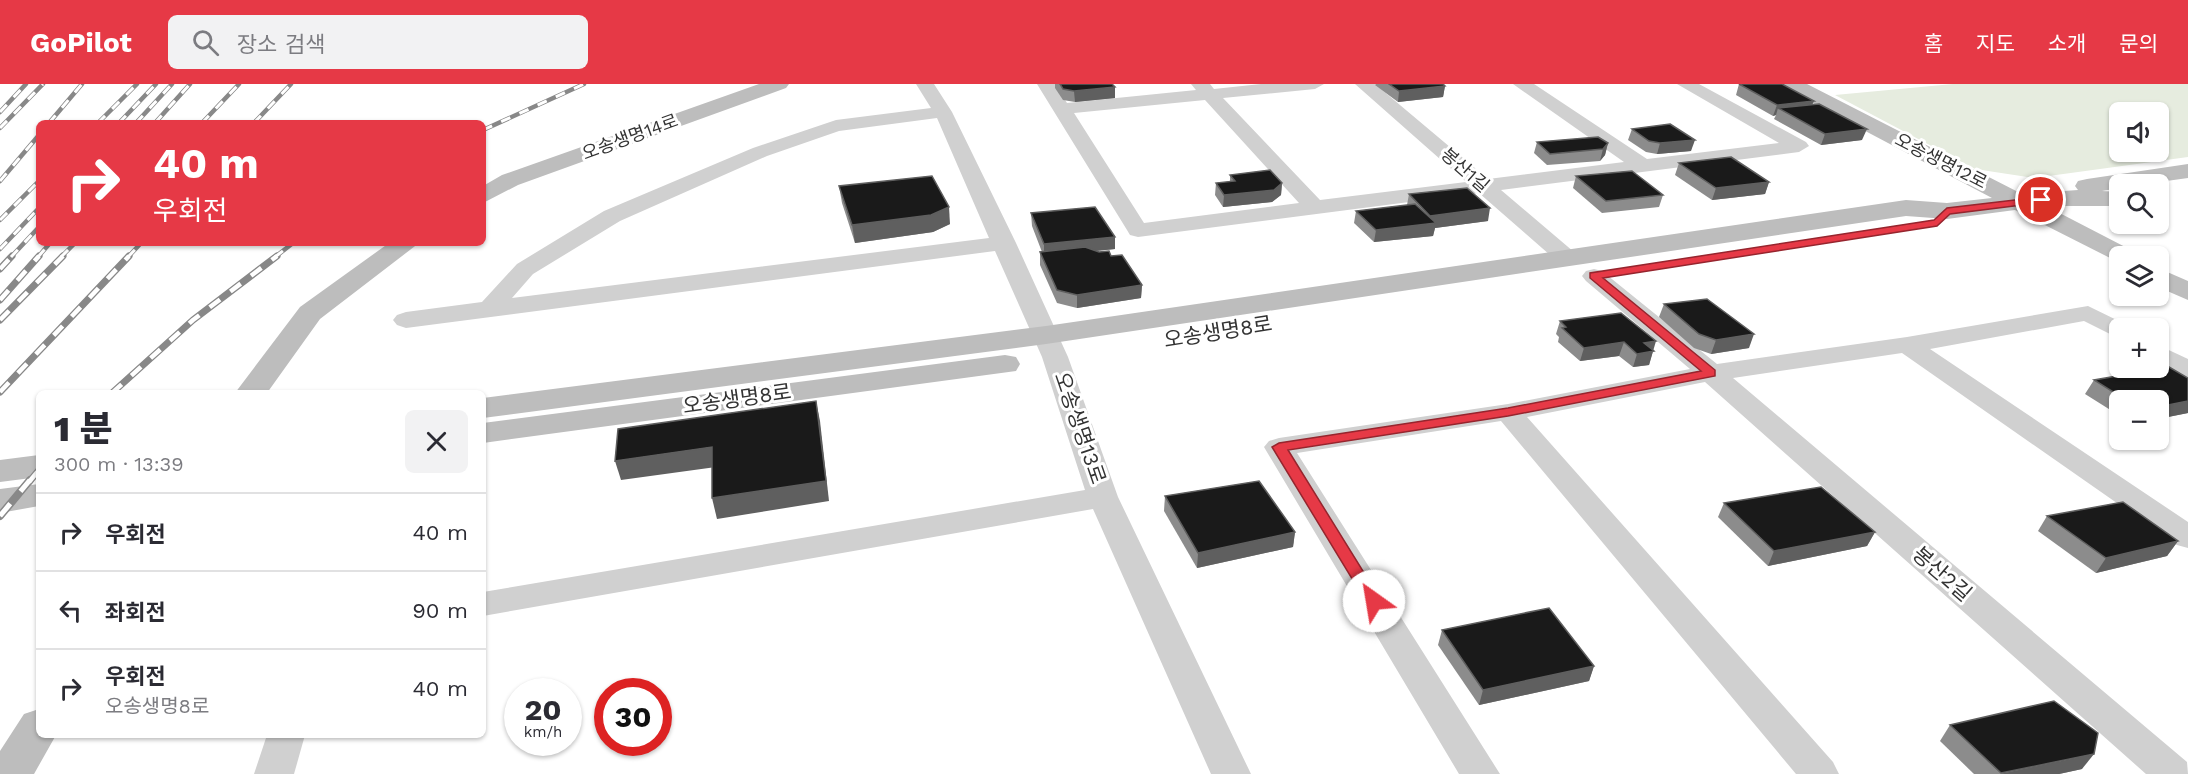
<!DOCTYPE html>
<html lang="ko">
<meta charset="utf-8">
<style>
:root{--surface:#fff;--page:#f2f2f3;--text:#2b2b33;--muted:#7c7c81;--line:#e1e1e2;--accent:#e63946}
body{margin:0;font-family:"Work Sans","Noto Sans KR",sans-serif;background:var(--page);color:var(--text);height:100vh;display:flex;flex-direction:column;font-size:22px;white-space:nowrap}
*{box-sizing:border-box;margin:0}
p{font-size:20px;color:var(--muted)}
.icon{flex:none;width:33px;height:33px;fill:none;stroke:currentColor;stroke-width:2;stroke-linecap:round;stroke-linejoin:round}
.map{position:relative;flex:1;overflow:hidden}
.sheet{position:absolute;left:36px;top:306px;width:450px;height:348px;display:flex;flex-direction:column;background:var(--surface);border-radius:9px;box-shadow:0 2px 4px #0004}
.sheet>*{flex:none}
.top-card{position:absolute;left:36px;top:36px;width:450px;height:126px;border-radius:9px;box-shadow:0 2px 4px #0004;background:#e63946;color:#fff;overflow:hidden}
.fabs{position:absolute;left:2109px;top:18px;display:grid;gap:12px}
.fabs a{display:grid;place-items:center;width:60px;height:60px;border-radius:9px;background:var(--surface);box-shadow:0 2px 4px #0004;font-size:30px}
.speed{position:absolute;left:504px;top:594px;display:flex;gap:12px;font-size:30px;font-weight:700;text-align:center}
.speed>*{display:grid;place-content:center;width:78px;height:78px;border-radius:50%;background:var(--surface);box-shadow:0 2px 4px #0004;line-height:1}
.speed small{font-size:15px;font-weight:400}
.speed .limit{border:9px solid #d22;background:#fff;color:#111}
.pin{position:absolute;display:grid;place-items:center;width:51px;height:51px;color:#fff;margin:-26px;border:3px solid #fff;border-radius:50%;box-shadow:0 2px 6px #0007}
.me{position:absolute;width:66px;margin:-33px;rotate:328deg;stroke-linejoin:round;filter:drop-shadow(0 0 4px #0008)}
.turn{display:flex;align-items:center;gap:21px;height:126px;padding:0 18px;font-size:27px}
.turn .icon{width:78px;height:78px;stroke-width:2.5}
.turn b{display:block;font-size:42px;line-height:51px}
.round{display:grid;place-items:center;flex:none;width:63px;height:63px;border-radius:9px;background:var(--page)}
.head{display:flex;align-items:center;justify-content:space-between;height:102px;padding:0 18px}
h1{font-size:36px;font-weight:800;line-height:45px}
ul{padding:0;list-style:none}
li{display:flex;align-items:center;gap:18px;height:78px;padding:0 18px;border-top:2px solid var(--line)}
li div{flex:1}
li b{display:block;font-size:22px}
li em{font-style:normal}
header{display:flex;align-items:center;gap:36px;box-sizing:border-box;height:84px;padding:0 30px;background:var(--accent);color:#fff}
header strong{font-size:28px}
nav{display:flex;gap:33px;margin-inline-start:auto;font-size:21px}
.search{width:420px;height:54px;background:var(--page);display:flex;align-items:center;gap:15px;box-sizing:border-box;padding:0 21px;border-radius:9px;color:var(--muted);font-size:22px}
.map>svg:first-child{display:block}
.green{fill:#e6ecdf;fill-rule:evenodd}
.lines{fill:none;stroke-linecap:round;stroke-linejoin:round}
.street{fill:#d0d0d0;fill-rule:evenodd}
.secondary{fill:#bdbdbd;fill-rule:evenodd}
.rail-far2-casing{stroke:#888;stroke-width:4.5}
.rail-far1-casing{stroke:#888;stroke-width:7}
.rail-casing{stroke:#888;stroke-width:8}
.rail-far2{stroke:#fff;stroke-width:3;stroke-dasharray:10;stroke-linecap:butt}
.rail-far1{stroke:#fff;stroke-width:4.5;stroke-dasharray:13;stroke-linecap:butt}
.rail{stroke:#fff;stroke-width:5;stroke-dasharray:16;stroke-linecap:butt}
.wall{fill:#8c8c8c}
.shaded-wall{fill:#5f5f5f}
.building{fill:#1a1a1a;stroke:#5f5f5f;stroke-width:1.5}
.route{fill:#e63946;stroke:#96252e;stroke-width:1.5}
.labels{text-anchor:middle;stroke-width:6;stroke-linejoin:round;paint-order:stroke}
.far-street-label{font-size:18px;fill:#333;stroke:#fff}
.street-label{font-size:21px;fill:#333;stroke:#fff}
</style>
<header>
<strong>GoPilot</strong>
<div class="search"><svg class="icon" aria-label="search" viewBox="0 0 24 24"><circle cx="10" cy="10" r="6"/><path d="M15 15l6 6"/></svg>장소 검색</div>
<nav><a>홈</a><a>지도</a><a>소개</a><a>문의</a></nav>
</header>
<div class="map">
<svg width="2188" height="690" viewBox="0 0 2188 690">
<rect width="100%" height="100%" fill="#fff"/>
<path class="green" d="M 1953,0 L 2188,0 L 2188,73 L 2034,94 L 1975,85 L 1835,11 ZM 2120,28 L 2158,28 L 2158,68 L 2120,68 Z"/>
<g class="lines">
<g class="street">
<path d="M 916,0 L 934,0 L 952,28 L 1016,159 L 1068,273 L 1118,413 L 1251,690 L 1211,690 L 1093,425 L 483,532 L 483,508 L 1085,406 L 1042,273 L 995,167 L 406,244 L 397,241 L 393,236 L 397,231 L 406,228 L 482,218 L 517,180 L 604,127 L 753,64 L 836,36 L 931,24 ZM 937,34 L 989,154 L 512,214 L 533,190 L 620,137 L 767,72 L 839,47 Z"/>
<path d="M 1037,0 L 1055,0 L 1067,19 L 1196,6 L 1191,0 L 1210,0 L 1214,5 L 1261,0 L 1324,0 L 1315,5 L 1223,14 L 1320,116 L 1466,98 L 1355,0 L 1375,0 L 1488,95 L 1624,78 L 1513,0 L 1534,0 L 1647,75 L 1779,59 L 1677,0 L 1699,0 L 1806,58 L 1809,62 L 1799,68 L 1501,106 L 1574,168 L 1578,173 L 1574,178 L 1558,178 L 1479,109 L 1138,153 L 1130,151 L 1127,146 ZM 1205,16 L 1299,119 L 1144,139 L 1074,29 Z"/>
<path d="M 1594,185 L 1602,187 L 1717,280 L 1907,253 L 2088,222 L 2129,242 L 2131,244 L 2120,244 L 2120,255 L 2084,237 L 1930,265 L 2188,438 L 2188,464 L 2177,461 L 1902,269 L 1733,294 L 2187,678 L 2188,690 L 2146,690 L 1705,298 L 1527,333 L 1833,678 L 1839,690 L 1796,690 L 1501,337 L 1297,369 L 1500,690 L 1459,690 L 1264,363 L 1269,357 L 1279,354 L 1508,320 L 1690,285 L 1586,197 L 1582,192 L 1586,187 Z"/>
<path d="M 2158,261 L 2188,275 L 2188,294 L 2158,280 Z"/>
<path d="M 267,651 L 305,651 L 294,690 L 254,690 Z"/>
</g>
<g class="secondary">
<path d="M 759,0 L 789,0 L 786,4 L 518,101 L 483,119 L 483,102 L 502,91 Z"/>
<path d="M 1781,0 L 1807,0 L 2022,110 L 2078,106 L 2075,102 L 2078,97 L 2087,95 L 2188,80 L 2188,94 L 2145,100 L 2120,100 L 2120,104 L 2102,107 L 2120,108 L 2120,122 L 2046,122 L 2131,166 L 2135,172 L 2120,172 L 2120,179 L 2015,126 L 1947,135 L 1906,132 L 1046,260 L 483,334 L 483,314 L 1046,242 L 1906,116 L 1947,119 L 1992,114 L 1784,4 Z"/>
<path d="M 389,159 L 419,159 L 320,235 L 267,309 L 235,309 L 300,223 Z"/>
<path d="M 2158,184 L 2188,197 L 2188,216 L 2158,203 Z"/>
<path d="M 1005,271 L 1016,273 L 1020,280 L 1016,287 L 483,359 L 483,339 Z"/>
<path d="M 39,371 L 39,393 L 0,398 L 0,376 Z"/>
<path d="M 39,400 L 39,422 L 0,429 L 0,405 Z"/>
<path d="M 39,625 L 39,651 L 56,651 L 34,690 L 0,690 L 0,667 L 24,630 Z"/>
</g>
<defs>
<g id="rail-far2">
<path d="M 0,28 L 26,0"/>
<path d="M 49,39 L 82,0"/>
<path d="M 98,39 L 137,0"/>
<path d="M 119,39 L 156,0"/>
<path d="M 136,39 L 172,0"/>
<path d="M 155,39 L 190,0"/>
<path d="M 202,39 L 239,0"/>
<path d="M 254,39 L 291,0"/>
<path d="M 0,44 L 43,0"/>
<path d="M 483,46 L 584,0"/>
<path d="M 0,97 L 39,51"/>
<path d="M 0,136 L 39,97"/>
<path d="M 0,165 L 39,124"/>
<path d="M 11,173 L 39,143"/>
<path d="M 38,173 L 50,159"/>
<path d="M 61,173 L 75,159"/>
<path d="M 128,173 L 141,159"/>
<path d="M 275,173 L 293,159"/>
</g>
<g id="rail-far1">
<path d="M 0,185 L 12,172"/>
<path d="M 0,216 L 39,172"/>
<path d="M 0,236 L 63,172"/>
<path d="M 0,308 L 129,172"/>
<path d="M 112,309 L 193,236 L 277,172"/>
<path d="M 29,398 L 39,386"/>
</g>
<path id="rail" d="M 0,432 L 30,396"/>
</defs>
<use href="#rail-far2" class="rail-far2-casing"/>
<use href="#rail-far1" class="rail-far1-casing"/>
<use href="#rail" class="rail-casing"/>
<use href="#rail-far2" class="rail-far2"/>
<use href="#rail-far1" class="rail-far1"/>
<use href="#rail" class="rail"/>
</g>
<g class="wall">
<path d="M 1055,0 L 1112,0 L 1115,3 L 1115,14 L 1075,18 L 1063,16 L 1055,4 Z"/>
<path d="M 1376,0 L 1443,0 L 1445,2 L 1443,13 L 1398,18 L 1375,1 Z"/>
<path d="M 1739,0 L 1812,20 L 1862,56 L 1821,61 L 1774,35 L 1776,31 L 1773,32 L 1736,11 Z"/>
<path d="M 1632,45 L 1691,67 L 1657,70 L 1646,68 L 1628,56 Z"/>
<path d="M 1537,58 L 1608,59 L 1605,71 L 1600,77 L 1547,81 L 1534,69 Z"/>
<path d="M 1679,79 L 1769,98 L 1765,110 L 1712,116 L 1675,91 Z"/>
<path d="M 1230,91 L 1282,99 L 1281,111 L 1272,118 L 1223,123 L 1215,111 L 1216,99 L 1230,98 Z"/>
<path d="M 1576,92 L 1663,111 L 1659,123 L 1602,129 L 1573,104 Z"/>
<path d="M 839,102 L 950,140 L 933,148 L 855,159 L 842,119 Z"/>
<path d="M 1409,110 L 1488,137 L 1435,144 L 1433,152 L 1374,158 L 1354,139 L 1356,127 L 1407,121 Z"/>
<path d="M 1031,129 L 1115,165 L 1096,167 L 1111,172 L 1142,201 L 1141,214 L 1077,224 L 1057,219 L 1040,181 L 1040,168 L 1042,168 L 1032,142 Z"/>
<path d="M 1664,220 L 1749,264 L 1711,270 L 1694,264 L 1659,233 Z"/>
<path d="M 1560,237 L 1653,267 L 1649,281 L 1633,283 L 1619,272 L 1580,277 L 1558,258 L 1559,253 L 1556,250 Z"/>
<path d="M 2188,294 L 2188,329 L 2158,335 L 2158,316 L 2120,316 L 2120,332 L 2085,310 L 2094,296 Z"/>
<path d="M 1165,412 L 1295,448 L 1293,463 L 1197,484 L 1164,427 Z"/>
<path d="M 1724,419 L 1875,448 L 1867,462 L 1768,482 L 1718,433 Z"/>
<path d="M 2047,432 L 2178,457 L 2167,472 L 2096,489 L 2038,447 Z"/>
<path d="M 1442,546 L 1594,582 L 1589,597 L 1479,621 L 1438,561 Z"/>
<path d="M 1950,641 L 2082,685 L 2059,690 L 1974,690 L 1940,657 Z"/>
</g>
<g class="shaded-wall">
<path d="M 1445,2 L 1443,13 L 1398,18 L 1399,7 Z"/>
<path d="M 1115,3 L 1115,14 L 1075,18 L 1074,7 Z"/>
<path d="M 1814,17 L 1809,28 L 1778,24 L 1776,31 L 1773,32 L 1777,21 Z"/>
<path d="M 1867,45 L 1862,56 L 1821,61 L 1825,50 Z"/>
<path d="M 1695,56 L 1691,67 L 1657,70 L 1660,59 Z"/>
<path d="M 1608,59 L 1605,71 L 1600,77 L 1603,65 Z"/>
<path d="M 1769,98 L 1765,110 L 1712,116 L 1716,104 Z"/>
<path d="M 1282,99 L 1281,111 L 1272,118 L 1223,123 L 1224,111 Z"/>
<path d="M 949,123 L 950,140 L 933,148 L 855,159 L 852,141 Z"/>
<path d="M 1490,124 L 1488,137 L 1435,144 L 1433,152 L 1374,158 L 1376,146 L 1429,140 L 1430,132 Z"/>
<path d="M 1115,153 L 1115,165 L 1044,172 L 1044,160 Z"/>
<path d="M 1142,201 L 1141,214 L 1077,224 L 1077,211 Z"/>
<path d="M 1754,250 L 1749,264 L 1711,270 L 1716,256 Z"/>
<path d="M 1656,257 L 1649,281 L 1633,283 L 1637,270 L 1644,259 Z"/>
<path d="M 1624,258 L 1619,272 L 1580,277 L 1584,264 Z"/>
<path d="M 816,317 L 820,337 L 829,417 L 717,435 L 712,414 Z"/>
<path d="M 2188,317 L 2188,329 L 2158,335 L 2158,323 Z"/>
<path d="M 712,363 L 716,383 L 621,396 L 615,377 Z"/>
<path d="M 1295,448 L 1293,463 L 1197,484 L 1198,469 Z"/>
<path d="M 1875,448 L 1867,462 L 1768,482 L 1774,467 Z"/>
<path d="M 2178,457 L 2167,472 L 2096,489 L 2106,474 Z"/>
<path d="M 1594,582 L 1589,597 L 1479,621 L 1483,606 Z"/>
<path d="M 2094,670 L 2082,685 L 2059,690 L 2000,690 Z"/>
</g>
<g class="building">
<path d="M 1060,0 L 1112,0 L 1115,3 L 1074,7 L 1063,5 Z"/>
<path d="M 1389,0 L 1443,0 L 1445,2 L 1399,7 Z"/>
<path d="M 1739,0 L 1782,0 L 1814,17 L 1777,21 Z"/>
<path d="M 1819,20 L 1867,45 L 1825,50 L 1778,24 Z"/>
<path d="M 1670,40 L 1695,56 L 1660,59 L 1649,57 L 1632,45 Z"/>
<path d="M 1598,53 L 1608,59 L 1603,65 L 1550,70 L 1537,58 Z"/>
<path d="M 1731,73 L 1769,98 L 1716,104 L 1679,79 Z"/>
<path d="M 1270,86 L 1282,99 L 1274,106 L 1224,111 L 1216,99 L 1235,97 L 1230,91 Z"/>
<path d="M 1632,87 L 1663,111 L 1606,117 L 1576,92 Z"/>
<path d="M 932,92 L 949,123 L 931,131 L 852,141 L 839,102 Z"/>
<path d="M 1467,104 L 1490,124 L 1430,132 L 1409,110 Z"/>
<path d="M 1415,120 L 1436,139 L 1376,146 L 1356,127 Z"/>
<path d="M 1095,123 L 1115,153 L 1044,160 L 1031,129 Z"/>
<path d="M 1085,163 L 1099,168 L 1109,167 L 1111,172 L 1122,171 L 1142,201 L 1077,211 L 1057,206 L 1040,168 Z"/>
<path d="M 1707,215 L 1754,250 L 1716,256 L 1699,250 L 1664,220 Z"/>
<path d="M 1621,229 L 1656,257 L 1644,259 L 1654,267 L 1637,270 L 1624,258 L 1584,264 L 1562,244 L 1566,243 L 1560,237 Z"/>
<path d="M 2169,283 L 2188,294 L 2188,317 L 2158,323 L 2158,316 L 2126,316 L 2094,296 Z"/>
<path d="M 816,317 L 826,397 L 712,414 L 712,363 L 615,377 L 618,345 Z"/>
<path d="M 1259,397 L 1295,448 L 1198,469 L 1165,412 Z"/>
<path d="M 1821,403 L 1875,448 L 1774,467 L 1724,419 Z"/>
<path d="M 2123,418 L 2178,457 L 2106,474 L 2047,432 Z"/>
<path d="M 1549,524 L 1594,582 L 1483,606 L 1442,546 Z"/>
<path d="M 2054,617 L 2098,649 L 2094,670 L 2001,689 L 1950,641 Z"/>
</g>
<path class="route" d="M 2041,113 L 2045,113 L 2045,118 L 1950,130 L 1937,142 L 1603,194 L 1715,286 L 1715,292 L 1508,332 L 1288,366 L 1379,513 L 1382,517 L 1379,521 L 1368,521 L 1272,363 L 1279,359 L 1508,324 L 1701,287 L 1590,194 L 1590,189 L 1934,136 L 1947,124 Z"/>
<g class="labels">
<g class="far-street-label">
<text transform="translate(630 53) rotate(-20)" y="6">오송생명14로</text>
<text transform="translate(1941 77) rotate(27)" y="6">오송생명12로</text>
<text transform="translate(1465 86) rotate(41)" y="6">봉산1길</text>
</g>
<g class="street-label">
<text transform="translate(1218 248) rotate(-9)" y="7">오송생명8로</text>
<text transform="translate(737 315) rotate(-8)" y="7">오송생명8로</text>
<text transform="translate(1080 344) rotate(71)" y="7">오송생명13로</text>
<text transform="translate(1942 490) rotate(41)" y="7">봉산2길</text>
</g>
</g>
</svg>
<div class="fabs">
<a><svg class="icon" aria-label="sound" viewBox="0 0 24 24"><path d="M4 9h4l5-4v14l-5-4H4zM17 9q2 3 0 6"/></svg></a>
<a><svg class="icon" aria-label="search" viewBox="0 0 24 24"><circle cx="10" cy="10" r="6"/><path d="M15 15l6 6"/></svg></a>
<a><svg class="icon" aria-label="layers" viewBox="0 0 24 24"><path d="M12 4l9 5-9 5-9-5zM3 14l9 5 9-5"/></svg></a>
<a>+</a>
<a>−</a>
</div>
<div class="speed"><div>20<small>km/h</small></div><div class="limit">30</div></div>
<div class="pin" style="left:2041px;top:116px;background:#d93025"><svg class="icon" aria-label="arrive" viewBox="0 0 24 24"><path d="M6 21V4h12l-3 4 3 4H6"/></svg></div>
<svg class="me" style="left:1374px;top:517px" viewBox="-20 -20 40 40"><circle r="19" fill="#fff"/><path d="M0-13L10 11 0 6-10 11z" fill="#e63946"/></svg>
<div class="top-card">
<div class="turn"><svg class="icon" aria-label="right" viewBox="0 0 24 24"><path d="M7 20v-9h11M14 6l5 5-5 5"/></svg><div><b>40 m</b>우회전</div></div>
</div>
<section class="sheet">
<div class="head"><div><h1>1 분</h1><p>300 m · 13:39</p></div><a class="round"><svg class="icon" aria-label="close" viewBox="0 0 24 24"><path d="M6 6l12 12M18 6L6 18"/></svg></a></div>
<ul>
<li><svg class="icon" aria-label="right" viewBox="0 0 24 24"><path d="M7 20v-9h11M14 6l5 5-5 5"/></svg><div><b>우회전</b></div><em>40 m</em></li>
<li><svg class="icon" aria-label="left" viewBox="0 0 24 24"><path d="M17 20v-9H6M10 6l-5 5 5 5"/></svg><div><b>좌회전</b></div><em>90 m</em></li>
<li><svg class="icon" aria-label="right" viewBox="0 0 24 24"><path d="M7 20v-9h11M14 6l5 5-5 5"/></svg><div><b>우회전</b><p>오송생명8로</p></div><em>40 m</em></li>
</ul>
</section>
</div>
